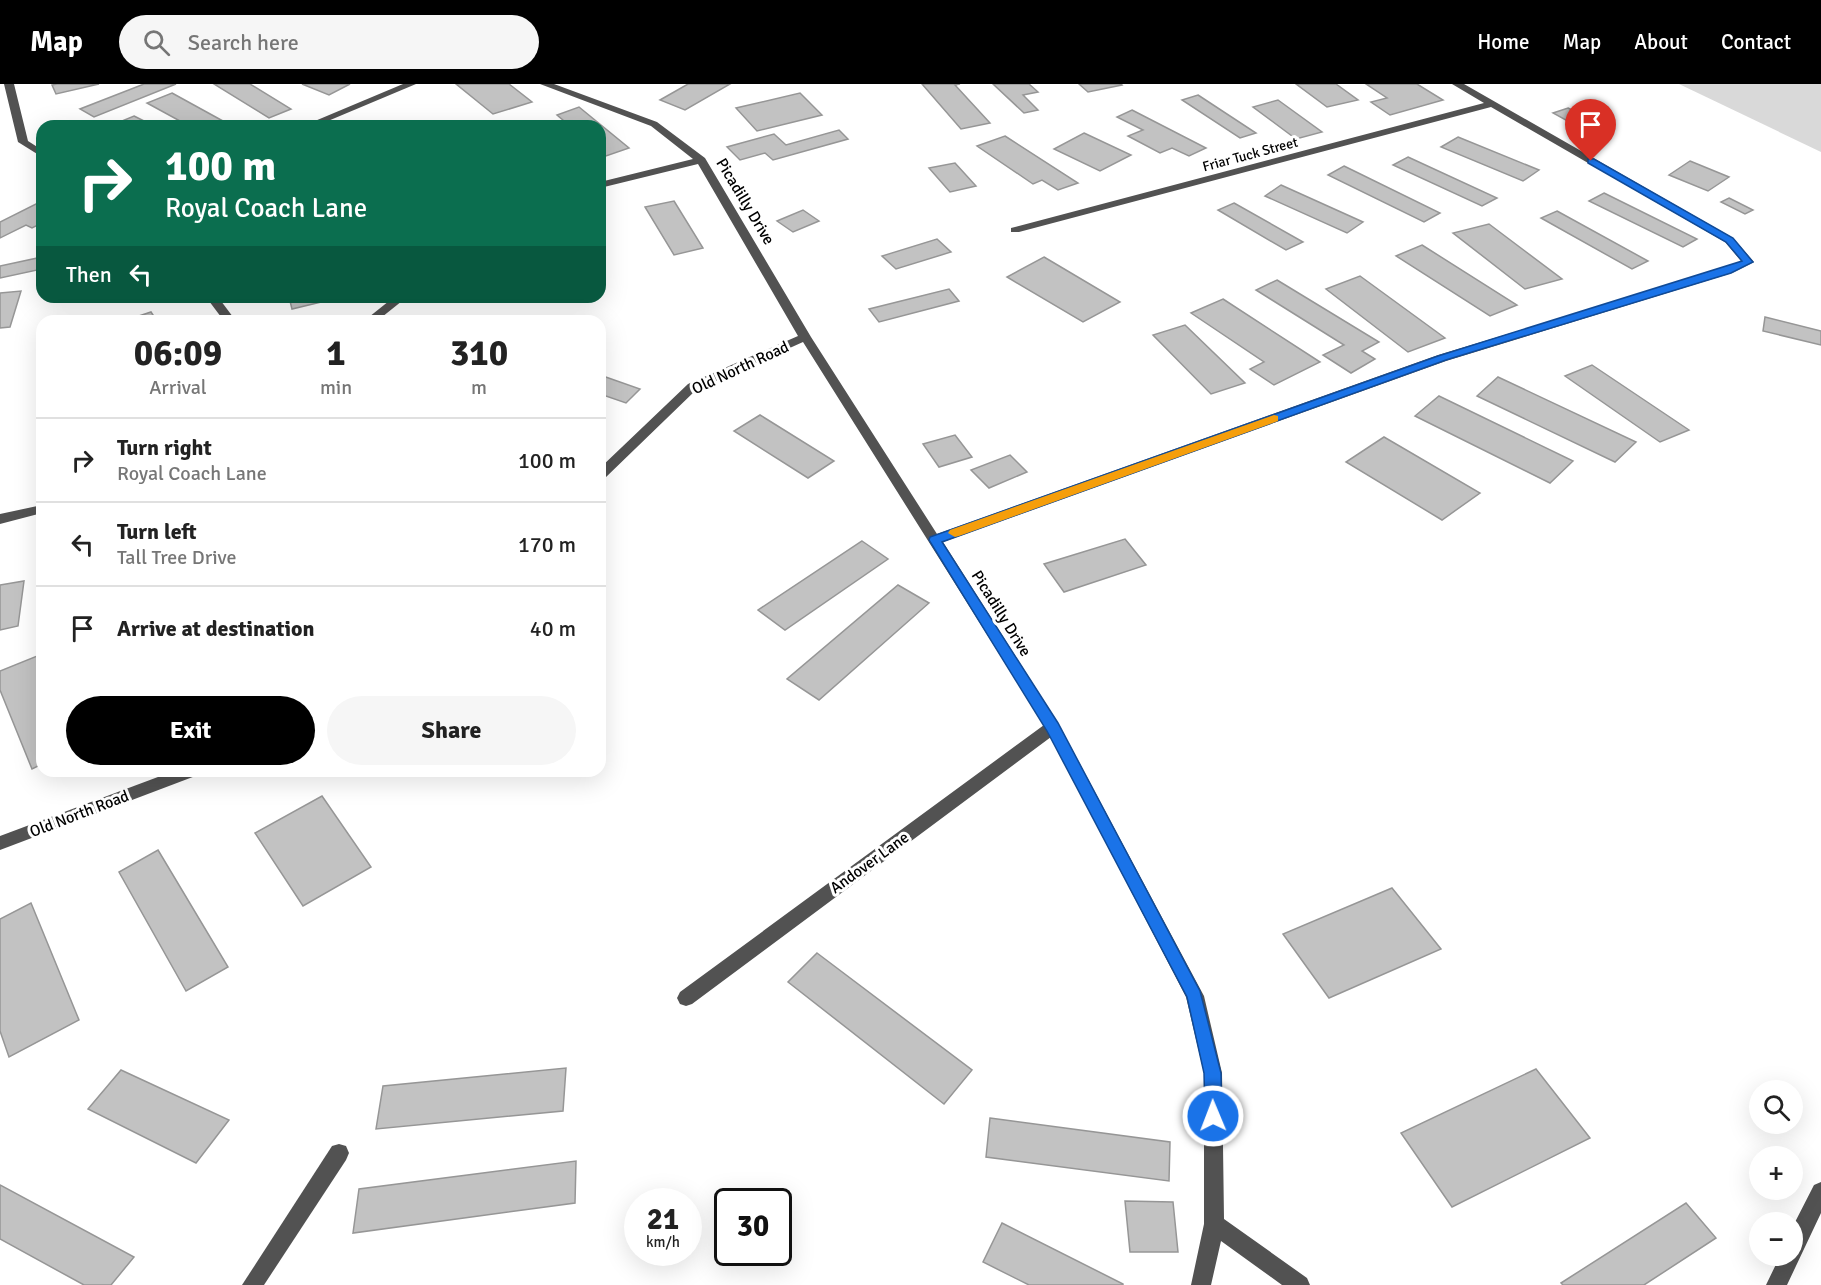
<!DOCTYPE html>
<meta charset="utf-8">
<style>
:root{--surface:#fff;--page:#f6f6f6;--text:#222;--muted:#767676;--line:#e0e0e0;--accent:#000}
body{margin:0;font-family:Signika,sans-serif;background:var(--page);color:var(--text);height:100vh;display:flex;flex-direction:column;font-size:22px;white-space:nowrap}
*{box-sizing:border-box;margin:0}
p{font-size:20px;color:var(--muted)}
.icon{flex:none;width:33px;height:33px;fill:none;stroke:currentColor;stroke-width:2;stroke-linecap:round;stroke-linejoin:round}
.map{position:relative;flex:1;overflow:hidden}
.side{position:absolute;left:36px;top:231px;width:570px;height:462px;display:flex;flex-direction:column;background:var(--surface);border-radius:18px;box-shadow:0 6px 24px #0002}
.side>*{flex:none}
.banner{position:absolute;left:36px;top:36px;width:570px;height:183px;border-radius:18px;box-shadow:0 6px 24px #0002;background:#0b6e4f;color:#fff;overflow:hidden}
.fabs{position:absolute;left:1749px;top:996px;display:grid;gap:12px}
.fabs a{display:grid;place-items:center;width:54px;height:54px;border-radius:50%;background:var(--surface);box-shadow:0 6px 24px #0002;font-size:30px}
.speed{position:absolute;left:624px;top:1104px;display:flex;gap:12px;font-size:30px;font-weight:700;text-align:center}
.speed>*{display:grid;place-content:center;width:78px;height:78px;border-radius:50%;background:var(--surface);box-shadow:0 6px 24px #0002;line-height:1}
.speed small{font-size:15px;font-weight:400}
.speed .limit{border:3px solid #111;border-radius:9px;background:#fff;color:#111}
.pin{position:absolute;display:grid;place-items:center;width:51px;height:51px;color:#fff;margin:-62px -26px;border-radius:50% 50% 50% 0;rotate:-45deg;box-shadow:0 0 6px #0007}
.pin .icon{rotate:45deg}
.me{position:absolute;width:66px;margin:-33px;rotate:359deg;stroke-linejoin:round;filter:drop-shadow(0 0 4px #0008)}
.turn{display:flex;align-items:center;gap:21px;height:126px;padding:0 30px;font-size:27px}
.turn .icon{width:78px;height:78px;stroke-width:2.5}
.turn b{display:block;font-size:42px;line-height:51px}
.then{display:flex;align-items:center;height:57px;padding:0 30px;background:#0003;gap:12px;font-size:22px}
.eta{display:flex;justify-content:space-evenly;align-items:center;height:102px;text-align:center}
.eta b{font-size:36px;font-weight:800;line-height:42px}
.action{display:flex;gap:12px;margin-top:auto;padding:12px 30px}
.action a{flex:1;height:69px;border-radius:36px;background:var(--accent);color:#fff;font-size:24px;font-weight:800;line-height:69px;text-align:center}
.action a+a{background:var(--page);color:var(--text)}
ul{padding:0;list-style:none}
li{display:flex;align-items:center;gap:18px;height:84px;padding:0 30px;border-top:2px solid var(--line)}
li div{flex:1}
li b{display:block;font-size:22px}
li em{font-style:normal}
header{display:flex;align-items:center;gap:36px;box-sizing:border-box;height:84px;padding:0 30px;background:var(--accent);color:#fff}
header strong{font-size:28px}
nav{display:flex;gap:33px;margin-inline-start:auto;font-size:21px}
.search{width:420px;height:54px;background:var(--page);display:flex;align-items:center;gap:15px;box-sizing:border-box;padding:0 21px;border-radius:33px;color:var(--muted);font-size:22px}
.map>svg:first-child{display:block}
.green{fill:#d9d9d9}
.building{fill:#c2c2c2;stroke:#969696;stroke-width:1.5}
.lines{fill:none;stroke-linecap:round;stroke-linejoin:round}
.minor{fill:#525252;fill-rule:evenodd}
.route{fill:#1a73e8;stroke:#114b97;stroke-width:1.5}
.slow{fill:#f59e0b}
.labels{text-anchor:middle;stroke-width:6;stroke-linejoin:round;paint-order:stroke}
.far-street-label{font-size:14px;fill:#000;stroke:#fff}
.street-label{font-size:16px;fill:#000;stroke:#fff}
</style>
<header>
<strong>Map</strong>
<div class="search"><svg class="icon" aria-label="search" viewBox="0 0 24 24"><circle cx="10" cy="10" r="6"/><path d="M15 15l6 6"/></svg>Search here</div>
<nav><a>Home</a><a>Map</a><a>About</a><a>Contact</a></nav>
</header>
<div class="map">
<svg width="1821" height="1201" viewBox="0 0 1821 1201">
<rect width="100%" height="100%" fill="#fff"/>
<path class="green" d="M 1679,0 L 1821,0 L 1821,68 Z"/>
<g class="building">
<path d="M 57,0 L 99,0 L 56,10 L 52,1 Z"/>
<path d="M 144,0 L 176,0 L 94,33 L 80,25 Z"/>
<path d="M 214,0 L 250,0 L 291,25 L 269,34 Z"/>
<path d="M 302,0 L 350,0 L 329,11 Z"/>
<path d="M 456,0 L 509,0 L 532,18 L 493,30 Z"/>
<path d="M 688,0 L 730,0 L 685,26 L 660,16 Z"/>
<path d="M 922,0 L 960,0 L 955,1 L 990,39 L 961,45 Z"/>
<path d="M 993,0 L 1029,0 L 1038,8 L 1023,11 L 1038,26 L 1024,29 Z"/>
<path d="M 1079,0 L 1121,0 L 1122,1 L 1088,8 Z"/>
<path d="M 1296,0 L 1336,0 L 1358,16 L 1327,23 Z"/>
<path d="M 1366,0 L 1417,0 L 1443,16 L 1390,31 L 1371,18 L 1387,14 Z"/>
<path d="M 172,9 L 232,42 L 189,42 L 147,19 Z"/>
<path d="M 800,9 L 822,31 L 757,47 L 736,24 Z"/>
<path d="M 1198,11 L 1256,49 L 1240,54 L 1182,16 Z"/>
<path d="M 1278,16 L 1322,48 L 1296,55 L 1253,23 Z"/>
<path d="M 579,23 L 629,64 L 606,72 L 600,67 L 600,42 L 570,42 L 557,31 Z"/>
<path d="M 1568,24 L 1588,34 L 1573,40 L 1553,29 Z"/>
<path d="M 1132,26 L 1206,64 L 1189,72 L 1172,64 L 1160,69 L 1128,52 L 1143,46 L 1117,33 Z"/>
<path d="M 134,32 L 154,42 L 110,42 Z"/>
<path d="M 839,46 L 848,55 L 773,76 L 765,69 L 740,76 L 727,63 L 774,50 L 786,61 Z"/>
<path d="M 1084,49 L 1131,71 L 1100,87 L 1054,65 Z"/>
<path d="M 1005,52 L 1078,99 L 1058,106 L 1042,96 L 1033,100 L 977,62 Z"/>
<path d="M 1458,53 L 1539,86 L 1523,97 L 1441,63 Z"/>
<path d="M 1408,73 L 1497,114 L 1482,122 L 1393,81 Z"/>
<path d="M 1690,77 L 1729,93 L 1708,107 L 1669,91 Z"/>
<path d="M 955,79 L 976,102 L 950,108 L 929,84 Z"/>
<path d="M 1344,82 L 1440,129 L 1424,138 L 1328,91 Z"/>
<path d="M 1281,101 L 1363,138 L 1347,149 L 1265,112 Z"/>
<path d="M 1604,109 L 1697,155 L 1683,163 L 1589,117 Z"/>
<path d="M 1729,114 L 1753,126 L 1745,130 L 1721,118 Z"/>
<path d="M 42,117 L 42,139 L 32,144 L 26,141 L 0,154 L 0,138 Z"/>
<path d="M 674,117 L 703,164 L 674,171 L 645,123 Z"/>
<path d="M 1234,119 L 1303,158 L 1286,166 L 1218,126 Z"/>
<path d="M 803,126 L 819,137 L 793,148 L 777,137 Z"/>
<path d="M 1557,127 L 1648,177 L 1632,185 L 1541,134 Z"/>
<path d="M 1489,140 L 1562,195 L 1525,205 L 1453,149 Z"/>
<path d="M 937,155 L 951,168 L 896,185 L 882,172 Z"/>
<path d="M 1422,161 L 1517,221 L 1490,232 L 1396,172 Z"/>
<path d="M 42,173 L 42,185 L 0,194 L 0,182 Z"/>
<path d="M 1044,173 L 1120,218 L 1083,238 L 1007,193 Z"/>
<path d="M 1360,192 L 1445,254 L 1408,268 L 1326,205 Z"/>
<path d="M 1277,196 L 1379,258 L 1362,267 L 1375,275 L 1351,289 L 1323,271 L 1344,261 L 1256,206 Z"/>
<path d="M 949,205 L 959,217 L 879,238 L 869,225 Z"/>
<path d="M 21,207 L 10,243 L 0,244 L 0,209 Z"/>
<path d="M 289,213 L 334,213 L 334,215 L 292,225 Z"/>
<path d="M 1223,215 L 1320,278 L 1274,301 L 1250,285 L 1264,278 L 1191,229 Z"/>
<path d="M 151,228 L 157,237 L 124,237 Z"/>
<path d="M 1765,233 L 1821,247 L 1821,261 L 1763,247 Z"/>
<path d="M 1185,241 L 1245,299 L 1211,310 L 1153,251 Z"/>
<path d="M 1592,281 L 1689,346 L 1660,358 L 1565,292 Z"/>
<path d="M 600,291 L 640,305 L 626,319 L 600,310 Z"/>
<path d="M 1498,293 L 1636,358 L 1615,378 L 1477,312 Z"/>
<path d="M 1439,312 L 1573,377 L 1550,399 L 1415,332 Z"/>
<path d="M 760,331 L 834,377 L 808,394 L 734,347 Z"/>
<path d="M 955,351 L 972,373 L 939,383 L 923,360 Z"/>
<path d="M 1384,353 L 1480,409 L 1442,436 L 1346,378 Z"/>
<path d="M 1010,371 L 1027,388 L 989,404 L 971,386 Z"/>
<path d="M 1125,455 L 1146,481 L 1064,508 L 1044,480 Z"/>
<path d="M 862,457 L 888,475 L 785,546 L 758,526 Z"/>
<path d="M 24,497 L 18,542 L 0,546 L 0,501 Z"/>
<path d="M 898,501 L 929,519 L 819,616 L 787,595 Z"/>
<path d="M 42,570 L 42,680 L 32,685 L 0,606 L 0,587 Z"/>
<path d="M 322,712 L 371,783 L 303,822 L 255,749 Z"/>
<path d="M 158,766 L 228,883 L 186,907 L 119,788 Z"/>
<path d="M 1392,804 L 1441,865 L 1329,914 L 1283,850 Z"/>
<path d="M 31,819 L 79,936 L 9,973 L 0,947 L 0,835 Z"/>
<path d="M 817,869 L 972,986 L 944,1020 L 788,898 Z"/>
<path d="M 566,984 L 563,1027 L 376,1045 L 383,1002 Z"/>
<path d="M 1536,985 L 1590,1054 L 1452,1123 L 1401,1049 Z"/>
<path d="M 121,986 L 229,1036 L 196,1079 L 88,1025 Z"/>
<path d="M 990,1034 L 1170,1058 L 1169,1097 L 986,1073 Z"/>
<path d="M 576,1077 L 575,1119 L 353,1149 L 359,1105 Z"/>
<path d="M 0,1101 L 134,1173 L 111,1201 L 84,1201 L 0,1155 Z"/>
<path d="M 1125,1117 L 1173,1118 L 1178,1168 L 1130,1168 Z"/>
<path d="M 1686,1119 L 1716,1154 L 1644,1201 L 1563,1201 L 1561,1199 Z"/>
<path d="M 1002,1139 L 1123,1200 L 1123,1201 L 1029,1201 L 983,1178 Z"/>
</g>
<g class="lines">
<g class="minor">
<path d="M 4,0 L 14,0 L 28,57 L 42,66 L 42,73 L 18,58 Z"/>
<path d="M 403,0 L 416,0 L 316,42 L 303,42 Z"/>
<path d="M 540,0 L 554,0 L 657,38 L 705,74 L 811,253 L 937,450 L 1438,271 L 1724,185 L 1741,177 L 1725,158 L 1491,23 L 1019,148 L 1011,148 L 1011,144 L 1484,19 L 1452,0 L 1464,0 L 1733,154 L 1754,178 L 1732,189 L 1446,277 L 943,458 L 1058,639 L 1204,912 L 1222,989 L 1224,1135 L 1307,1194 L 1310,1201 L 1282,1201 L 1221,1157 L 1211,1201 L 1191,1201 L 1204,1140 L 1204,989 L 1186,913 L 1051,653 L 692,920 L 686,922 L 680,920 L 677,914 L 680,908 L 1044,641 L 803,258 L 696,306 L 605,394 L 600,395 L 600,384 L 688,300 L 798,252 L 698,80 L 600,104 L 600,98 L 693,75 L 651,42 Z"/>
<path d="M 206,213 L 218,213 L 236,237 L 224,237 Z"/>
<path d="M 394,213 L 407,213 L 377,237 L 364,237 Z"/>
<path d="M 42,421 L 42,429 L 0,440 L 0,430 Z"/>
<path d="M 174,687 L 200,687 L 198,691 L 0,766 L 0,752 Z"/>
<path d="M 339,1060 L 346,1062 L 349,1069 L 346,1076 L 264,1201 L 242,1201 L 332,1062 Z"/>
<path d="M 1821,1098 L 1821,1129 L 1787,1201 L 1766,1201 L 1780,1172 L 1792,1172 L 1792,1144 L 1814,1101 Z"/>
</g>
</g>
<path class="route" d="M 1588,75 L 1594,75 L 1733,154 L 1753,178 L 1731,189 L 1446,276 L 942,458 L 1058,639 L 1200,907 L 1221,989 L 1222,1032 L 1219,1038 L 1213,1040 L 1207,1038 L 1205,1032 L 1204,989 L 1187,913 L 1047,647 L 929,456 L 930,453 L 1438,272 L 1742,177 L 1726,158 L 1588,79 Z"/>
<path class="slow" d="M 1274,331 L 1278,332 L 1278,337 L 959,452 L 955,453 L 948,449 L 950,446 Z"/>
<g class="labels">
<g class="far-street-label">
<text transform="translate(1250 70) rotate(-15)" y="5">Friar Tuck Street</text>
</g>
<g class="street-label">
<text transform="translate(746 117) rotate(59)" y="6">Picadilly Drive</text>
<text transform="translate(740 283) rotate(-25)" y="6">Old North Road</text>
<text transform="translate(1002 529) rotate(58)" y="6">Picadilly Drive</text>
<text transform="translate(79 729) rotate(-21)" y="6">Old North Road</text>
<text transform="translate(869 778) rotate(-36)" y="6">Andover Lane</text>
</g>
</g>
</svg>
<div class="fabs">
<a><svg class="icon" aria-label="search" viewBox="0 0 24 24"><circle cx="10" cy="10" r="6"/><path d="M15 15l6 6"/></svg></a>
<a>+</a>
<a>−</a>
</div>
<div class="speed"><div>21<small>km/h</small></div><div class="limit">30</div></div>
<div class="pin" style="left:1591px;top:77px;background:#d93025"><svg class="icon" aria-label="arrive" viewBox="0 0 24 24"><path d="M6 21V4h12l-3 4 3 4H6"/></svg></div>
<svg class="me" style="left:1213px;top:1032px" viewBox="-20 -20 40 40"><circle r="17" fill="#1a73e8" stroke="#fff" stroke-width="3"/><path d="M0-11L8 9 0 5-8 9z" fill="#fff"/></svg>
<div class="banner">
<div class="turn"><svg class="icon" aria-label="right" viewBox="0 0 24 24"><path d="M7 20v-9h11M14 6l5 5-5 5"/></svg><div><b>100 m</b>Royal Coach Lane</div></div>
<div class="then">Then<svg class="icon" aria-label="left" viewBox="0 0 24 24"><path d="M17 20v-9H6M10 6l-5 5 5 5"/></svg></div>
</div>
<section class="side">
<div class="eta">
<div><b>06:09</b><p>Arrival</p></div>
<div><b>1</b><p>min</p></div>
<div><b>310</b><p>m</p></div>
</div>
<ul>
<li><svg class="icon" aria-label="right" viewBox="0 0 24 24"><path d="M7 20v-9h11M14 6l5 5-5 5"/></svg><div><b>Turn right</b><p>Royal Coach Lane</p></div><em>100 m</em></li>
<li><svg class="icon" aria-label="left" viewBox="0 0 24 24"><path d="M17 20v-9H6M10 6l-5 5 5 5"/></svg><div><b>Turn left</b><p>Tall Tree Drive</p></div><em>170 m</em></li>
<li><svg class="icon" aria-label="arrive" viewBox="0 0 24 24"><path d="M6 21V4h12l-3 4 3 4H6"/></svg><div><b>Arrive at destination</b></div><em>40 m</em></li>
</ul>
<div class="action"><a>Exit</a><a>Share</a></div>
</section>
</div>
